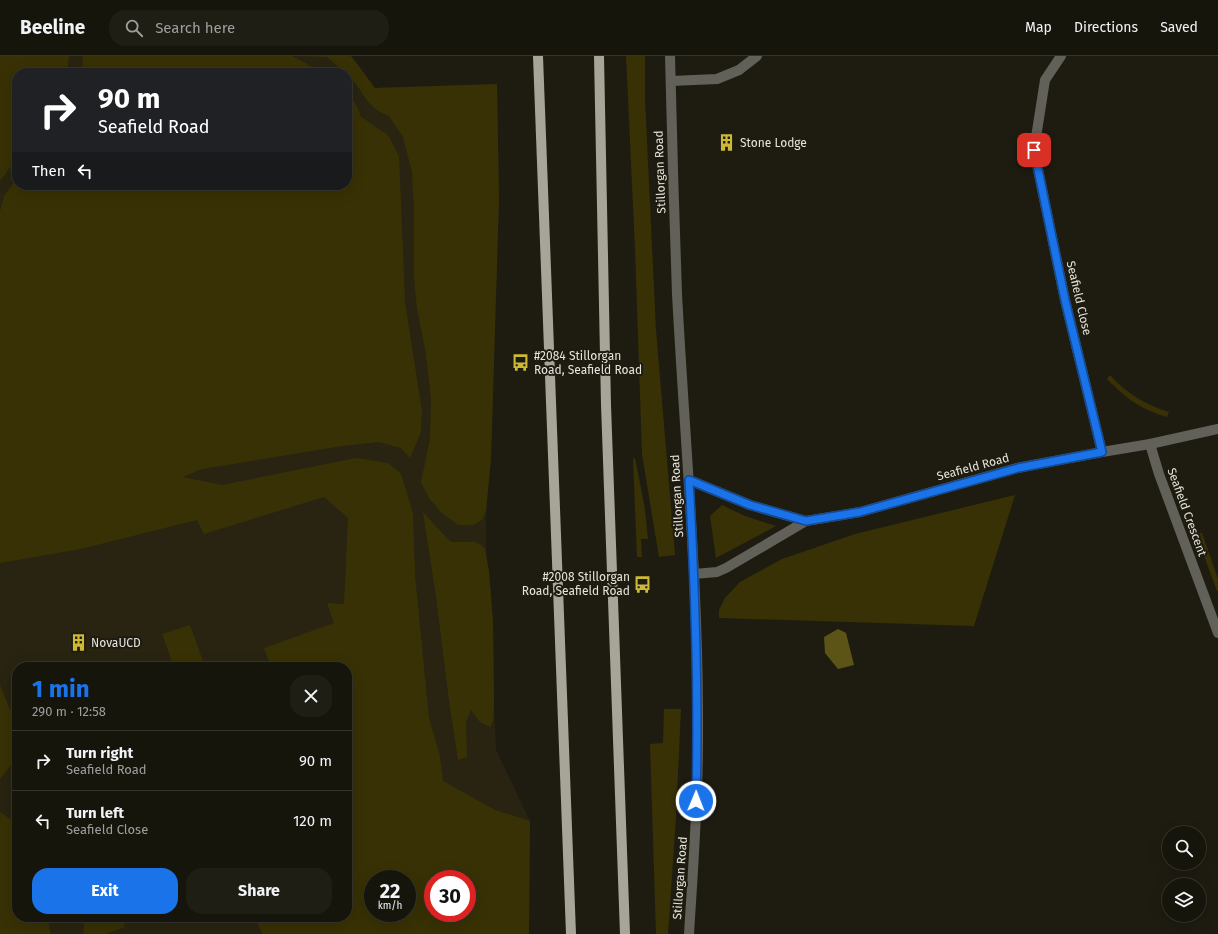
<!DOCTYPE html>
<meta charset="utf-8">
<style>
:root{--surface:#16150c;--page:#1f1e15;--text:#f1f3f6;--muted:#9e9f9d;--line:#35342d;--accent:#1a73e8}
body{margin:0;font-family:"Fira Sans",sans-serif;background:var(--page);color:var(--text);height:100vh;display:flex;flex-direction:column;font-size:15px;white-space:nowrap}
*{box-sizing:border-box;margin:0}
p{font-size:13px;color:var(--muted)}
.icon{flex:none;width:22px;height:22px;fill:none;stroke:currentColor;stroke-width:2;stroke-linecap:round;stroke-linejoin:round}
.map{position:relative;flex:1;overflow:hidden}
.details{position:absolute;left:12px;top:606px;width:340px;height:260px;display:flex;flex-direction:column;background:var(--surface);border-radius:16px;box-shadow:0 4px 16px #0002,0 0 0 1px var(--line)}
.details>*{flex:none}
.top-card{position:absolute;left:12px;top:12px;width:340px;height:122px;border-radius:16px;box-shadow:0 4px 16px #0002,0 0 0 1px var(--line);background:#202124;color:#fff;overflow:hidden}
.buttons{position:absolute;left:1162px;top:770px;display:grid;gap:8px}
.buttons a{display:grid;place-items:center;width:44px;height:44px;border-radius:50%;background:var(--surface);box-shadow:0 4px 16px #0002,0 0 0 1px var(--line);font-size:20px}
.speed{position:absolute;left:364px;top:814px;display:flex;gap:8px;font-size:20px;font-weight:700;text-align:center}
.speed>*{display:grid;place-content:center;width:52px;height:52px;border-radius:50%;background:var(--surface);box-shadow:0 4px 16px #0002,0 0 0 1px var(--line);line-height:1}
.speed small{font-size:10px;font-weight:400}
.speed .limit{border:6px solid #d22;background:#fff;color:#111}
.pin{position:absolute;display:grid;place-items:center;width:34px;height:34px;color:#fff;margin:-17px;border-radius:8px;box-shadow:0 2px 6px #0006}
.me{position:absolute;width:44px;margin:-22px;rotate:1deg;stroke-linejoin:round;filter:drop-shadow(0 0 3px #0008)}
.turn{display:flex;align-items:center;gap:14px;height:84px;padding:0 20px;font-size:18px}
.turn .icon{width:52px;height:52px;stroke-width:2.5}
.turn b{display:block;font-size:28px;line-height:34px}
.then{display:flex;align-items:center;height:38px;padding:0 20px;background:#0003;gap:8px;font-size:15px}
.round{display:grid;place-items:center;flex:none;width:42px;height:42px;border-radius:16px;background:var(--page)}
.head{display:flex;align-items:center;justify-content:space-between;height:68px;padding:0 20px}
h1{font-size:24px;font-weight:700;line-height:30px;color:var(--accent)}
.cta{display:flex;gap:8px;margin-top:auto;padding:8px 20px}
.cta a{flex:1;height:46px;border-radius:16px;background:var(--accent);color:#fff;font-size:16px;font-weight:700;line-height:46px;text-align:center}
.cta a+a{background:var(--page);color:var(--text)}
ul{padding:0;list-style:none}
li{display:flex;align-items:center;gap:12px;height:60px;padding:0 20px;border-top:1px solid var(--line)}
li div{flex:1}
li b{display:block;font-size:15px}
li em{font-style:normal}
header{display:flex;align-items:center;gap:24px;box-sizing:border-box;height:56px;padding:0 20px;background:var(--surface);border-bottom:1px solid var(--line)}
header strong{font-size:19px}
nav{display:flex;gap:22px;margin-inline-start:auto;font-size:14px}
.search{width:280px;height:36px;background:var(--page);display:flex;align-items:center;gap:10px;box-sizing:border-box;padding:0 14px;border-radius:16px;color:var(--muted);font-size:15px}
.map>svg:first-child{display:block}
.built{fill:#282411;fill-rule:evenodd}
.green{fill:#383105;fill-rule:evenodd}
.water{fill:#5c5316}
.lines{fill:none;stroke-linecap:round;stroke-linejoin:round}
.minor{stroke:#616059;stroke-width:10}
.major{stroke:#a7a597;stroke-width:10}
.route-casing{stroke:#114b97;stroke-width:10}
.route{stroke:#1a73e8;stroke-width:7}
.labels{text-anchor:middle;stroke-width:4;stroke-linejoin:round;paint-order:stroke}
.poi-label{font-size:12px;fill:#e5e4dc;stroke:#1e1c10;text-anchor:start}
.street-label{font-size:12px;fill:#e5e4dc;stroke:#1e1c10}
</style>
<header>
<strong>Beeline</strong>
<div class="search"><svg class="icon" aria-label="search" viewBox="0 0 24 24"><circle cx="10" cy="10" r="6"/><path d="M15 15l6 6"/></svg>Search here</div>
<nav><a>Map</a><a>Directions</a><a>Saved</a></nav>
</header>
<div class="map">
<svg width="1218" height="878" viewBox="0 0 1218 878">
<rect width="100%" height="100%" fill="#1e1c10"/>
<path class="built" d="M 0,0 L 351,0 L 375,32 L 497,28 L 499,144 L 491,402 L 486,455 L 486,499 L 489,515 L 493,565 L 494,647 L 496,694 L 530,765 L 529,878 L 0,878 ZM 17,17 L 347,17 L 347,129 L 17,129 ZM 17,611 L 347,611 L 347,861 L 17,861 ZM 373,823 L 407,823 L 407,857 L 373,857 ZM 433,823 L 467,823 L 467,857 L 433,857 Z"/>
<g class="green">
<path d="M 0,0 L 69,0 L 67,17 L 17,17 L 17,102 L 0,125 Z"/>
<path d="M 83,0 L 292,0 L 324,17 L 82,17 Z"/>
<path d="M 302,0 L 351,0 L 375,32 L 497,28 L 499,144 L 491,402 L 486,455 L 482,464 L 474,469 L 458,469 L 442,457 L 429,442 L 421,426 L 430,383 L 431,344 L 426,298 L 417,253 L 414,222 L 414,157 L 412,116 L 403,81 L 389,60 C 365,52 364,33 347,19 L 347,17 L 345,17 L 327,1 Z"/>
<path d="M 626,0 L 645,0 L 645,43 L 656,274 L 675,499 L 659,501 L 642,398 L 635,192 Z"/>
<path d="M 347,35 L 357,50 L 361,61 L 388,79 L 399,100 L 405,246 L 422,355 L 421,376 L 410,402 L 401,392 L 379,386 L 342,390 L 202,413 L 183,421 L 222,429 L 356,402 L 388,407 L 401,418 L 413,457 L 415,519 L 429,662 L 440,700 L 443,725 L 495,754 L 530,765 L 529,878 L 262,878 L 255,861 L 347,861 L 347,611 L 271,611 L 264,592 L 334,567 L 327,547 L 344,548 L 348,462 L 324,441 L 204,478 L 197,464 L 81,493 L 0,507 L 0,155 L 4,140 L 17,122 L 17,129 L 347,129 ZM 373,823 L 407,823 L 407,857 L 373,857 ZM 433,823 L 467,823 L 467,857 L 433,857 Z"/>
<path d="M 1110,319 C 1126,337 1146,349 1169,356 L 1167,361 C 1140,353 1127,343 1107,323 Z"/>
<path d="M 635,402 L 645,453 L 648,483 L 641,483 L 642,501 L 637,501 L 633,403 Z"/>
<path d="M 1015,439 L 974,570 L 719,562 L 719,554 L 725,542 L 740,526 L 782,503 L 855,478 Z"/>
<path d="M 722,449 L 745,460 L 776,470 L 716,502 L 710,460 Z"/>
<path d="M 423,456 L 443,478 L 451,486 L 475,486 L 481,489 L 485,493 L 489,515 L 493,565 L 494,647 L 493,665 L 490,671 L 480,666 L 471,654 L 466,666 L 467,701 L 458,704 L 449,645 L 436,541 Z"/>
<path d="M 1202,477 L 1218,523 L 1218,535 L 1217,535 L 1196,478 Z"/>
<path d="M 190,569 L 205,611 L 174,611 L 162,578 Z"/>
<path d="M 0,629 L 10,654 L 17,652 L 17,702 L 0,723 Z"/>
<path d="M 664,653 L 681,653 L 676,761 L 668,878 L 656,878 L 650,688 L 663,687 Z"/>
<path d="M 0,756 L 10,763 L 17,772 L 17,861 L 47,861 L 51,878 L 0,878 Z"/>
<path d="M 85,861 L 122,861 L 125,871 L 106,878 L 83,878 Z"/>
</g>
<path class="water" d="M 838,573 L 846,577 L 854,609 L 838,613 L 825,597 L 824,581 Z"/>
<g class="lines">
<g class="minor">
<path d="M 670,0 C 672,79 674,159 677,238 C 685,387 699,535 698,684 C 698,749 693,813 689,878"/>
<path d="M 1061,0 L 1045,24 L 1034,94 L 1065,244 L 1102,396"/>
<path d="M 671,25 L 717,23 L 739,14 L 757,0"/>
<path d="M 1150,388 L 1159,418 L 1218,577"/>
<path d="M 689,424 L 750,449 L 806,465"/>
<path d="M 694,518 L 717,516 L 726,512 L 806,465 L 860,456 L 1017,412 L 1102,396 L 1150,388 L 1218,373"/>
</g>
<g class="major">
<path d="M 538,0 L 571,878"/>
<path d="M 599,0 L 606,349 L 625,878"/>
</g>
</g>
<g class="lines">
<defs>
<path id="route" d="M 696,745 C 699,638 695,531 689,424 L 750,449 L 806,465 L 860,456 L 1018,412 L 1102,396 L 1065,244 L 1034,94"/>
</defs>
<use href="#route" class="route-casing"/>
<use href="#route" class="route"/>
</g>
<defs>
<symbol id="building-bare" viewBox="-9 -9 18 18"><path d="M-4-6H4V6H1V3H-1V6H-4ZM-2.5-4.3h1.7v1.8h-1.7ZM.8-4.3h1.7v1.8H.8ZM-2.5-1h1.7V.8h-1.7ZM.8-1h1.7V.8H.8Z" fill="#cdb938" stroke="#1e1c10" stroke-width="2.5" paint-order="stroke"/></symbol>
<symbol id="bus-bare" viewBox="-9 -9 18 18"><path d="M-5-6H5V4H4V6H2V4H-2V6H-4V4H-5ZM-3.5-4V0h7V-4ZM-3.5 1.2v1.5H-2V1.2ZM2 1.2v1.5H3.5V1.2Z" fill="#cdb938" stroke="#1e1c10" stroke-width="2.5" paint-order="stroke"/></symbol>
</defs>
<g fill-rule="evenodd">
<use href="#building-bare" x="714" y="74" width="25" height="25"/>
<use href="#bus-bare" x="508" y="294" width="25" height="25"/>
<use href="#bus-bare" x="630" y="516" width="25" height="25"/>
<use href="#building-bare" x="66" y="574" width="25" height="25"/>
</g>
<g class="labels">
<g class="poi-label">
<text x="740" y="91">Stone Lodge</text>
<text x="534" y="304">#2084 Stillorgan<tspan x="534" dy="14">Road, Seafield Road</tspan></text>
<text x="630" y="525" text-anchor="end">#2008 Stillorgan<tspan x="630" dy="14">Road, Seafield Road</tspan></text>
<text x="91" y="591">NovaUCD</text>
</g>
<g class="street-label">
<text transform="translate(660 116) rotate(-92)" y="4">Stillorgan Road</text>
<text transform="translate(1079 242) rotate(77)" y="4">Seafield Close</text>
<text transform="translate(973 411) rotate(-15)" y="4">Seafield Road</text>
<text transform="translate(677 440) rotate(-93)" y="4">Stillorgan Road</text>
<text transform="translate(1187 456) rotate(70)" y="4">Seafield Crescent</text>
<text transform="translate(680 822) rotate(-86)" y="4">Stillorgan Road</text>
</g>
</g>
</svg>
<div class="buttons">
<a><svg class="icon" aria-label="search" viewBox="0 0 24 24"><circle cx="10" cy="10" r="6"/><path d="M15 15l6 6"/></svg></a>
<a><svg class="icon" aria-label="layers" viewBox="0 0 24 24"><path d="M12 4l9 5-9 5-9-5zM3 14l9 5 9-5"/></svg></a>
</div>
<div class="speed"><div>22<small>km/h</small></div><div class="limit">30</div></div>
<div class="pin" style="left:1034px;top:94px;background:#d93025"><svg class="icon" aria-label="arrive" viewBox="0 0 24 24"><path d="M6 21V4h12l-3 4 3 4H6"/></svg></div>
<svg class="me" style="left:696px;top:745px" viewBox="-20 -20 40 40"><circle r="17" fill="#1a73e8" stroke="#fff" stroke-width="3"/><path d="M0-11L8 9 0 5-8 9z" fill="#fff"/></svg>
<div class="top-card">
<div class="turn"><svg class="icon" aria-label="right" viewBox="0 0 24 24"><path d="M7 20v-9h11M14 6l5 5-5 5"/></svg><div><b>90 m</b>Seafield Road</div></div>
<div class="then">Then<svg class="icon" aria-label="left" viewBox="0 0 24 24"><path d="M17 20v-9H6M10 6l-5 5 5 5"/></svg></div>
</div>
<section class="details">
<div class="head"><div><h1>1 min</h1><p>290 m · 12:58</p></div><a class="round"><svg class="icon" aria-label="close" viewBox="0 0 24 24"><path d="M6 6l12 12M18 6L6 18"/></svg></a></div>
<ul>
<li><svg class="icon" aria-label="right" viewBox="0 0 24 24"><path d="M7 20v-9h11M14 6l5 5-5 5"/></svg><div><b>Turn right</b><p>Seafield Road</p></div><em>90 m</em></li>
<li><svg class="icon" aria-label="left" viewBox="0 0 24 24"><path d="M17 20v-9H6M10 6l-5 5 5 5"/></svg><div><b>Turn left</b><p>Seafield Close</p></div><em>120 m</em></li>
</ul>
<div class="cta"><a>Exit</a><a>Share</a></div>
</section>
</div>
